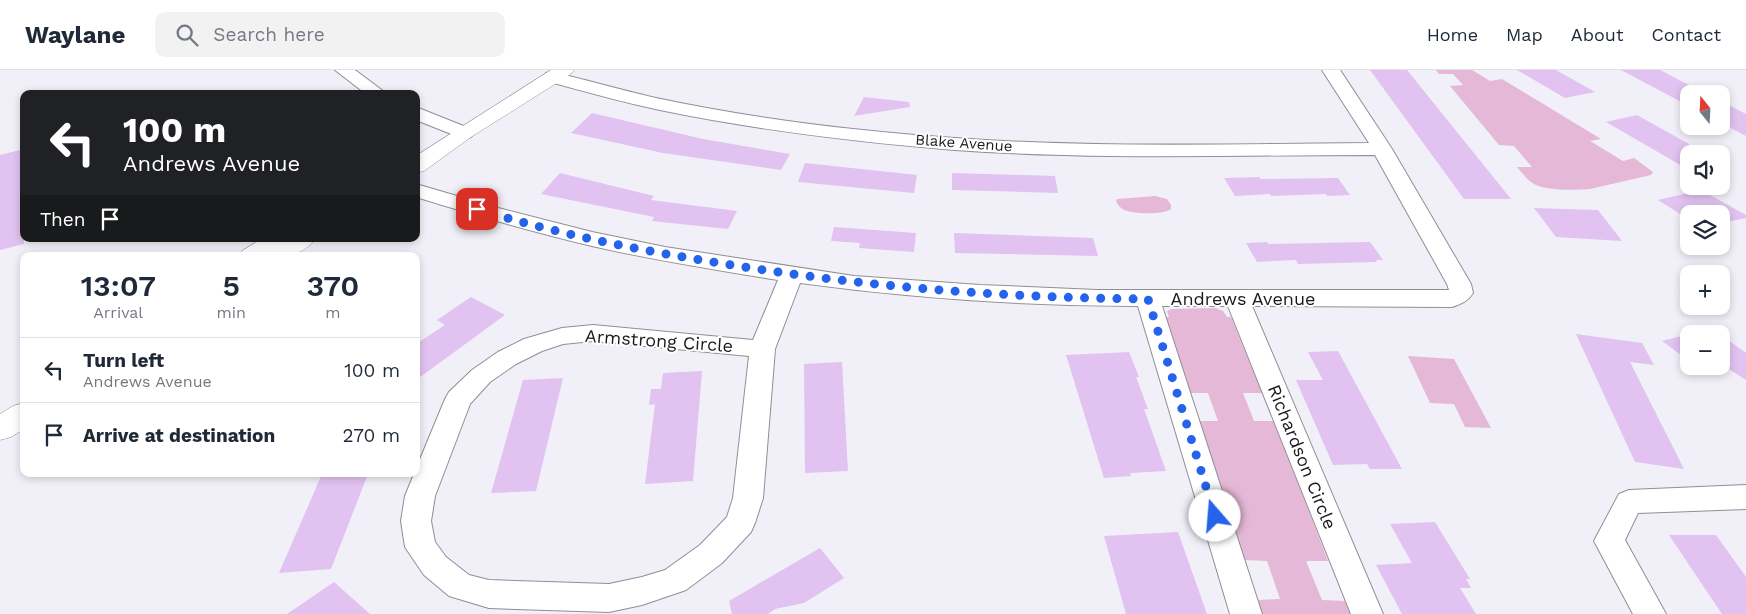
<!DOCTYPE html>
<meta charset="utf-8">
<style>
:root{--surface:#fff;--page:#f2f2f3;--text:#1f2937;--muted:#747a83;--line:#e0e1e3}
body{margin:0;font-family:"Work Sans",sans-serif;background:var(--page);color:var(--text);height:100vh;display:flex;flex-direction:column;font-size:19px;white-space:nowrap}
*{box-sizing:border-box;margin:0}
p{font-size:16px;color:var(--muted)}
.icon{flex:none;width:28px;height:28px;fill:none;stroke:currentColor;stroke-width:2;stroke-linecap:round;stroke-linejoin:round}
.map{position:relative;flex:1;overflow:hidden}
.details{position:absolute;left:20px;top:182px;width:400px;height:225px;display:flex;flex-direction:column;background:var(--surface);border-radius:10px;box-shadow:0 2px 8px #0003}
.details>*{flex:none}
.top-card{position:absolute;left:20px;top:20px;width:400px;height:152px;border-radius:10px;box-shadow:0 2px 8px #0003;background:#202124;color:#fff;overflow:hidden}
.needle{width:32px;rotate:342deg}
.fabs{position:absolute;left:1680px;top:15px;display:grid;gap:10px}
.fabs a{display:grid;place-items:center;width:50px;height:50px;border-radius:10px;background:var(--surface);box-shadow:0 2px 8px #0003;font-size:25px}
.pin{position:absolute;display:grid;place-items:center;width:42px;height:42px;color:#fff;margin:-21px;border-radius:10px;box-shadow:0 2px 8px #0006}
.me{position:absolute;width:55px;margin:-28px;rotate:342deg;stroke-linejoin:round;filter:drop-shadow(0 0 4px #0008)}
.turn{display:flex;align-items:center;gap:18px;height:105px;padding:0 20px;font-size:22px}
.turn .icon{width:65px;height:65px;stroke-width:2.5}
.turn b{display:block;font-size:35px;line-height:42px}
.then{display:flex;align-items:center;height:48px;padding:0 20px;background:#0003;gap:10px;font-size:19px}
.eta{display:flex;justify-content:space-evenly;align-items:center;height:85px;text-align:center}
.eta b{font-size:30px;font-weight:600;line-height:35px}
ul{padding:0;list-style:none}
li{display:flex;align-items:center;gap:15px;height:65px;padding:0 20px;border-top:1px solid var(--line)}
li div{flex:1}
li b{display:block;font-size:19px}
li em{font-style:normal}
header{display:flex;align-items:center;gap:30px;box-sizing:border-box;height:70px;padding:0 25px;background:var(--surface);border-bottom:1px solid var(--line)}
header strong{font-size:24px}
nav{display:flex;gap:28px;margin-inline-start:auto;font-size:18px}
.search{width:350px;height:45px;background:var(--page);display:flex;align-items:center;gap:12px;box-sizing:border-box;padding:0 18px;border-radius:10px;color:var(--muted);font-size:19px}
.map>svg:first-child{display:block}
.green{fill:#e4b8d6}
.building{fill:#e1c2f0}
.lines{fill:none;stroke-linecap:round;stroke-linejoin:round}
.minor-casing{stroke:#8f8e95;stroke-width:2}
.major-casing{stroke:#8f8e95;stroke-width:1}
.minor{fill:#fff;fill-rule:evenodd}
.major{fill:#fff;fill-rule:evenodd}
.route{stroke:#2563eb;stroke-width:9;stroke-dasharray:0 16.2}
.labels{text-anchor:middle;stroke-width:4;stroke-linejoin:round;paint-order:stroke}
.far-street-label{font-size:15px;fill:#1a1a1d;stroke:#fff}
.street-label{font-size:18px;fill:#1a1a1d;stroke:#fff}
</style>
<header>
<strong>Waylane</strong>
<div class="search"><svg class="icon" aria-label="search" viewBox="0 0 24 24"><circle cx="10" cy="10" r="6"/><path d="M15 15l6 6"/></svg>Search here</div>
<nav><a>Home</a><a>Map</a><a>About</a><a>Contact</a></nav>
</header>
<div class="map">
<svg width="1746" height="544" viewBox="0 0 1746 544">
<rect width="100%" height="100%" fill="#f1f0f8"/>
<g class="green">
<path d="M 1436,0 L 1472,0 L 1490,11 L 1502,9 L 1601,69 L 1590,71 L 1623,91 L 1634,88 L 1653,102 L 1651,105 L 1590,119 C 1576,120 1546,121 1534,114 C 1527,110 1522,103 1517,97 L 1532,97 L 1514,76 L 1499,75 L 1450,16 L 1463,15 L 1453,4 L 1439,4 Z"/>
<path d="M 1155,126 L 1167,129 L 1171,135 L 1171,139 C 1163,145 1133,144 1124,140 C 1120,138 1118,135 1116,131 L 1117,129 Z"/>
<path d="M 1215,238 L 1223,241 L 1227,247 L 1231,247 L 1262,323 L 1243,323 L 1254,351 L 1274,351 L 1328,491 L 1306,491 L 1322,530 L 1345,531 L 1350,544 L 1262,544 L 1258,530 L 1280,529 L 1267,491 L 1244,490 L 1198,351 L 1218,351 L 1208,323 L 1189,323 L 1165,247 L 1169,247 L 1167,241 L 1172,239 Z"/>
<path d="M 1408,286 L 1454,289 L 1491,358 L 1465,357 L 1454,334 L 1430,333 Z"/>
</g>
<g class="building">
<path d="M 1370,0 L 1407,0 L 1511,129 L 1464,129 Z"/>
<path d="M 1517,0 L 1556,0 L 1595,22 L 1565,28 Z"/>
<path d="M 1621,0 L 1660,0 L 1689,15 L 1689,36 Z"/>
<path d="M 864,27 L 909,32 L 910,37 L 854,46 Z"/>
<path d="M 1721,31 L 1746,44 L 1746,66 L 1721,53 Z"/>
<path d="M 592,43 L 703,69 L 790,84 L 781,100 L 663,83 L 571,63 Z"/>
<path d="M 1637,45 L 1689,74 L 1689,100 L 1606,52 Z"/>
<path d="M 24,79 L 24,174 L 0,180 L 0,85 Z"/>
<path d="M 805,93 L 917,105 L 914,123 L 798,112 Z"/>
<path d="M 560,103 L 654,126 L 651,130 L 737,141 L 728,159 L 652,151 L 654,147 L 541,124 Z"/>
<path d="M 952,103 L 1055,106 L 1058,123 L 952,120 Z"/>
<path d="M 1259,107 L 1261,109 L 1338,108 L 1350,125 L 1327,126 L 1326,124 L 1271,126 L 1270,124 L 1235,126 L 1224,108 Z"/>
<path d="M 1701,120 L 1746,145 L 1746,148 L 1721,153 L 1721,144 L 1680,144 L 1658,130 Z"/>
<path d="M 1534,138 L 1598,140 L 1622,171 L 1556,167 Z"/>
<path d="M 834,157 L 916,163 L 914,182 L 859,178 L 860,173 L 831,171 Z"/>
<path d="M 954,163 L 1093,168 L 1098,186 L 955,183 Z"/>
<path d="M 1267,172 L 1268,174 L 1370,172 L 1383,190 L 1376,190 L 1377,192 L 1298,194 L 1296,190 L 1257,192 L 1246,173 Z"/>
<path d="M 471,227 L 505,245 L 416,310 L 416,274 L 445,255 L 437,250 Z"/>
<path d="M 1576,264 L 1642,273 L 1654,295 L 1630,292 L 1684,399 L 1635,392 Z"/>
<path d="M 1689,264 L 1689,291 L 1662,271 Z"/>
<path d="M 1721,265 L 1746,283 L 1746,310 L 1721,294 Z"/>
<path d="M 1338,281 L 1402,399 L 1370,399 L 1367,394 L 1333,395 L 1296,310 L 1323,310 L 1308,282 Z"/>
<path d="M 1129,282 L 1139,307 L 1136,307 L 1148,339 L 1144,339 L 1166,401 L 1130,403 L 1131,406 L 1104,408 L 1066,285 Z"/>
<path d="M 842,292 L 848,401 L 805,403 L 804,294 Z"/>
<path d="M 702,301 L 693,411 L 645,414 L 655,334 L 649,335 L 651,319 L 661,319 L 663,303 Z"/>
<path d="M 563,308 L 536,421 L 491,423 L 523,310 Z"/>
<path d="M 322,404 L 368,404 L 331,499 L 279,503 Z"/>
<path d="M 1435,452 L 1470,509 L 1466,509 L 1471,518 L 1460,518 L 1476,544 L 1402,544 L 1376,495 L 1412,493 L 1390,454 Z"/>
<path d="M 1178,462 L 1207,544 L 1126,544 L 1104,466 Z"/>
<path d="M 1669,465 L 1716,465 L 1746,507 L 1746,544 L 1722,544 Z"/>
<path d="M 820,478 L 844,508 L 804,533 L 775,539 L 768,544 L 732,544 L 729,531 Z"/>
<path d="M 334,512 L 370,544 L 287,544 Z"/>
</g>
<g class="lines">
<defs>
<g id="minor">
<path d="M 335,0 L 355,0 L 387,24 L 366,24 Z"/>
<path d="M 1322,0 L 1340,0 L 1392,79 L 1471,214 L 1473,223 C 1468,231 1461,234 1452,237 L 1252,236 L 1383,544 L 1351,544 L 1228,236 L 1162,236 L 1262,544 L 1230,544 L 1138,236 C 1025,236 912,228 800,213 L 775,279 L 763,428 L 755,453 L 751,462 L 722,493 L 686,520 L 642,535 L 609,542 L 489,538 L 449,526 L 424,505 L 405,477 L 401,451 L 405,426 L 414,404 L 416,404 L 416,399 L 445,329 L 449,322 L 472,300 L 498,282 L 524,269 L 562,258 L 593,255 L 753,270 L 778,210 C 716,200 653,190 592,176 C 533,162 474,145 416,127 L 416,114 L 498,138 L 592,162 L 665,177 L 854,206 L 980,215 L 1097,220 L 1449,220 L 1447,214 L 1375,85 C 1236,85 1095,90 955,80 C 856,72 757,60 660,40 C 621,32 584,21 546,11 L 543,7 L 546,3 L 552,2 C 587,10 621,20 656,28 C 754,49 855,61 955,68 C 1093,78 1231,74 1369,73 ZM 593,271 L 749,286 L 733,428 L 727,447 L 700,475 L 665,500 L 642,507 L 609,514 L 489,510 L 469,505 L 446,487 L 435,472 L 431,451 L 435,426 L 470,334 L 490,312 L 516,294 L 542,281 L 563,274 Z"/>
<path d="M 416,37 L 471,59 L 474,63 L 471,67 L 464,69 L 416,50 Z"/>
<path d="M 1746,415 L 1746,439 L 1638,443 L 1625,470 L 1666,544 L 1633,544 L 1594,471 L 1619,424 L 1629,420 Z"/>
</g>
<g id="major">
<path d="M 551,0 L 574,0 L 571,4 L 471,67 L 424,101 L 416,103 L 416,86 Z"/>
<path d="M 261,169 L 315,169 C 298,193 265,186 239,186 L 242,181 Z"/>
<path d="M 24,333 L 24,359 L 11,367 L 0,370 L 0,344 L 13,336 Z"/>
</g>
</defs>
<use href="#minor" class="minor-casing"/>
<use href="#major" class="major-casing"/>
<use href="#minor" class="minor"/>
<use href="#major" class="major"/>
</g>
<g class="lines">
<path class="route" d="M 477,139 C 554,163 633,179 713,192 C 857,216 1002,228 1148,229 L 1215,446"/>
</g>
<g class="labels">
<g class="far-street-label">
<text transform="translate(964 73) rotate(4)" y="5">Blake Avenue</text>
</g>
<g class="street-label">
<text x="1243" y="235">Andrews Avenue</text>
<text transform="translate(659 271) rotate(4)" y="6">Armstrong Circle</text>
<text transform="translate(1302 387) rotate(68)" y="6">Richardson Circle</text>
</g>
</g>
</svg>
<div class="fabs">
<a><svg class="needle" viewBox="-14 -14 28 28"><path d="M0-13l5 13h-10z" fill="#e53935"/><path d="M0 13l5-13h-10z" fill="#747a83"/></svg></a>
<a><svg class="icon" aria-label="sound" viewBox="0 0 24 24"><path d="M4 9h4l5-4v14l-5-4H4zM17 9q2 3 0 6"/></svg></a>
<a><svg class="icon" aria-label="layers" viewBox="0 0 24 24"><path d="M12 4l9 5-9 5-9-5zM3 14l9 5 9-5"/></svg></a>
<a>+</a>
<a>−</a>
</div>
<div class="pin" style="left:477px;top:139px;background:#d93025"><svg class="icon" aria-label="arrive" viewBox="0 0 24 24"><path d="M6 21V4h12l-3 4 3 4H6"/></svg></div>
<svg class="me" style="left:1215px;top:446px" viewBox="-20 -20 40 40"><circle r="19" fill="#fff"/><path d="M0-13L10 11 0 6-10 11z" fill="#2563eb"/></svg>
<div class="top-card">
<div class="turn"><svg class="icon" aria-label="left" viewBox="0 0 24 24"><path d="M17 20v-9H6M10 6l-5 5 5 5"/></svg><div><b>100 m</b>Andrews Avenue</div></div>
<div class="then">Then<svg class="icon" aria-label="arrive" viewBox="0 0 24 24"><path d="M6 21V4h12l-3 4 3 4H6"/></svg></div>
</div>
<section class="details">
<div class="eta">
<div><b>13:07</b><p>Arrival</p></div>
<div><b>5</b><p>min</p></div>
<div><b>370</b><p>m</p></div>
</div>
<ul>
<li><svg class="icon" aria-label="left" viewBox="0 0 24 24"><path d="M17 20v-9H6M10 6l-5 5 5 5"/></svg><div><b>Turn left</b><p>Andrews Avenue</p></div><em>100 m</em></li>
<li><svg class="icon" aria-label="arrive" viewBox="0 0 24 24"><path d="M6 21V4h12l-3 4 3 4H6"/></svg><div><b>Arrive at destination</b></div><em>270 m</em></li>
</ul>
</section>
</div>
